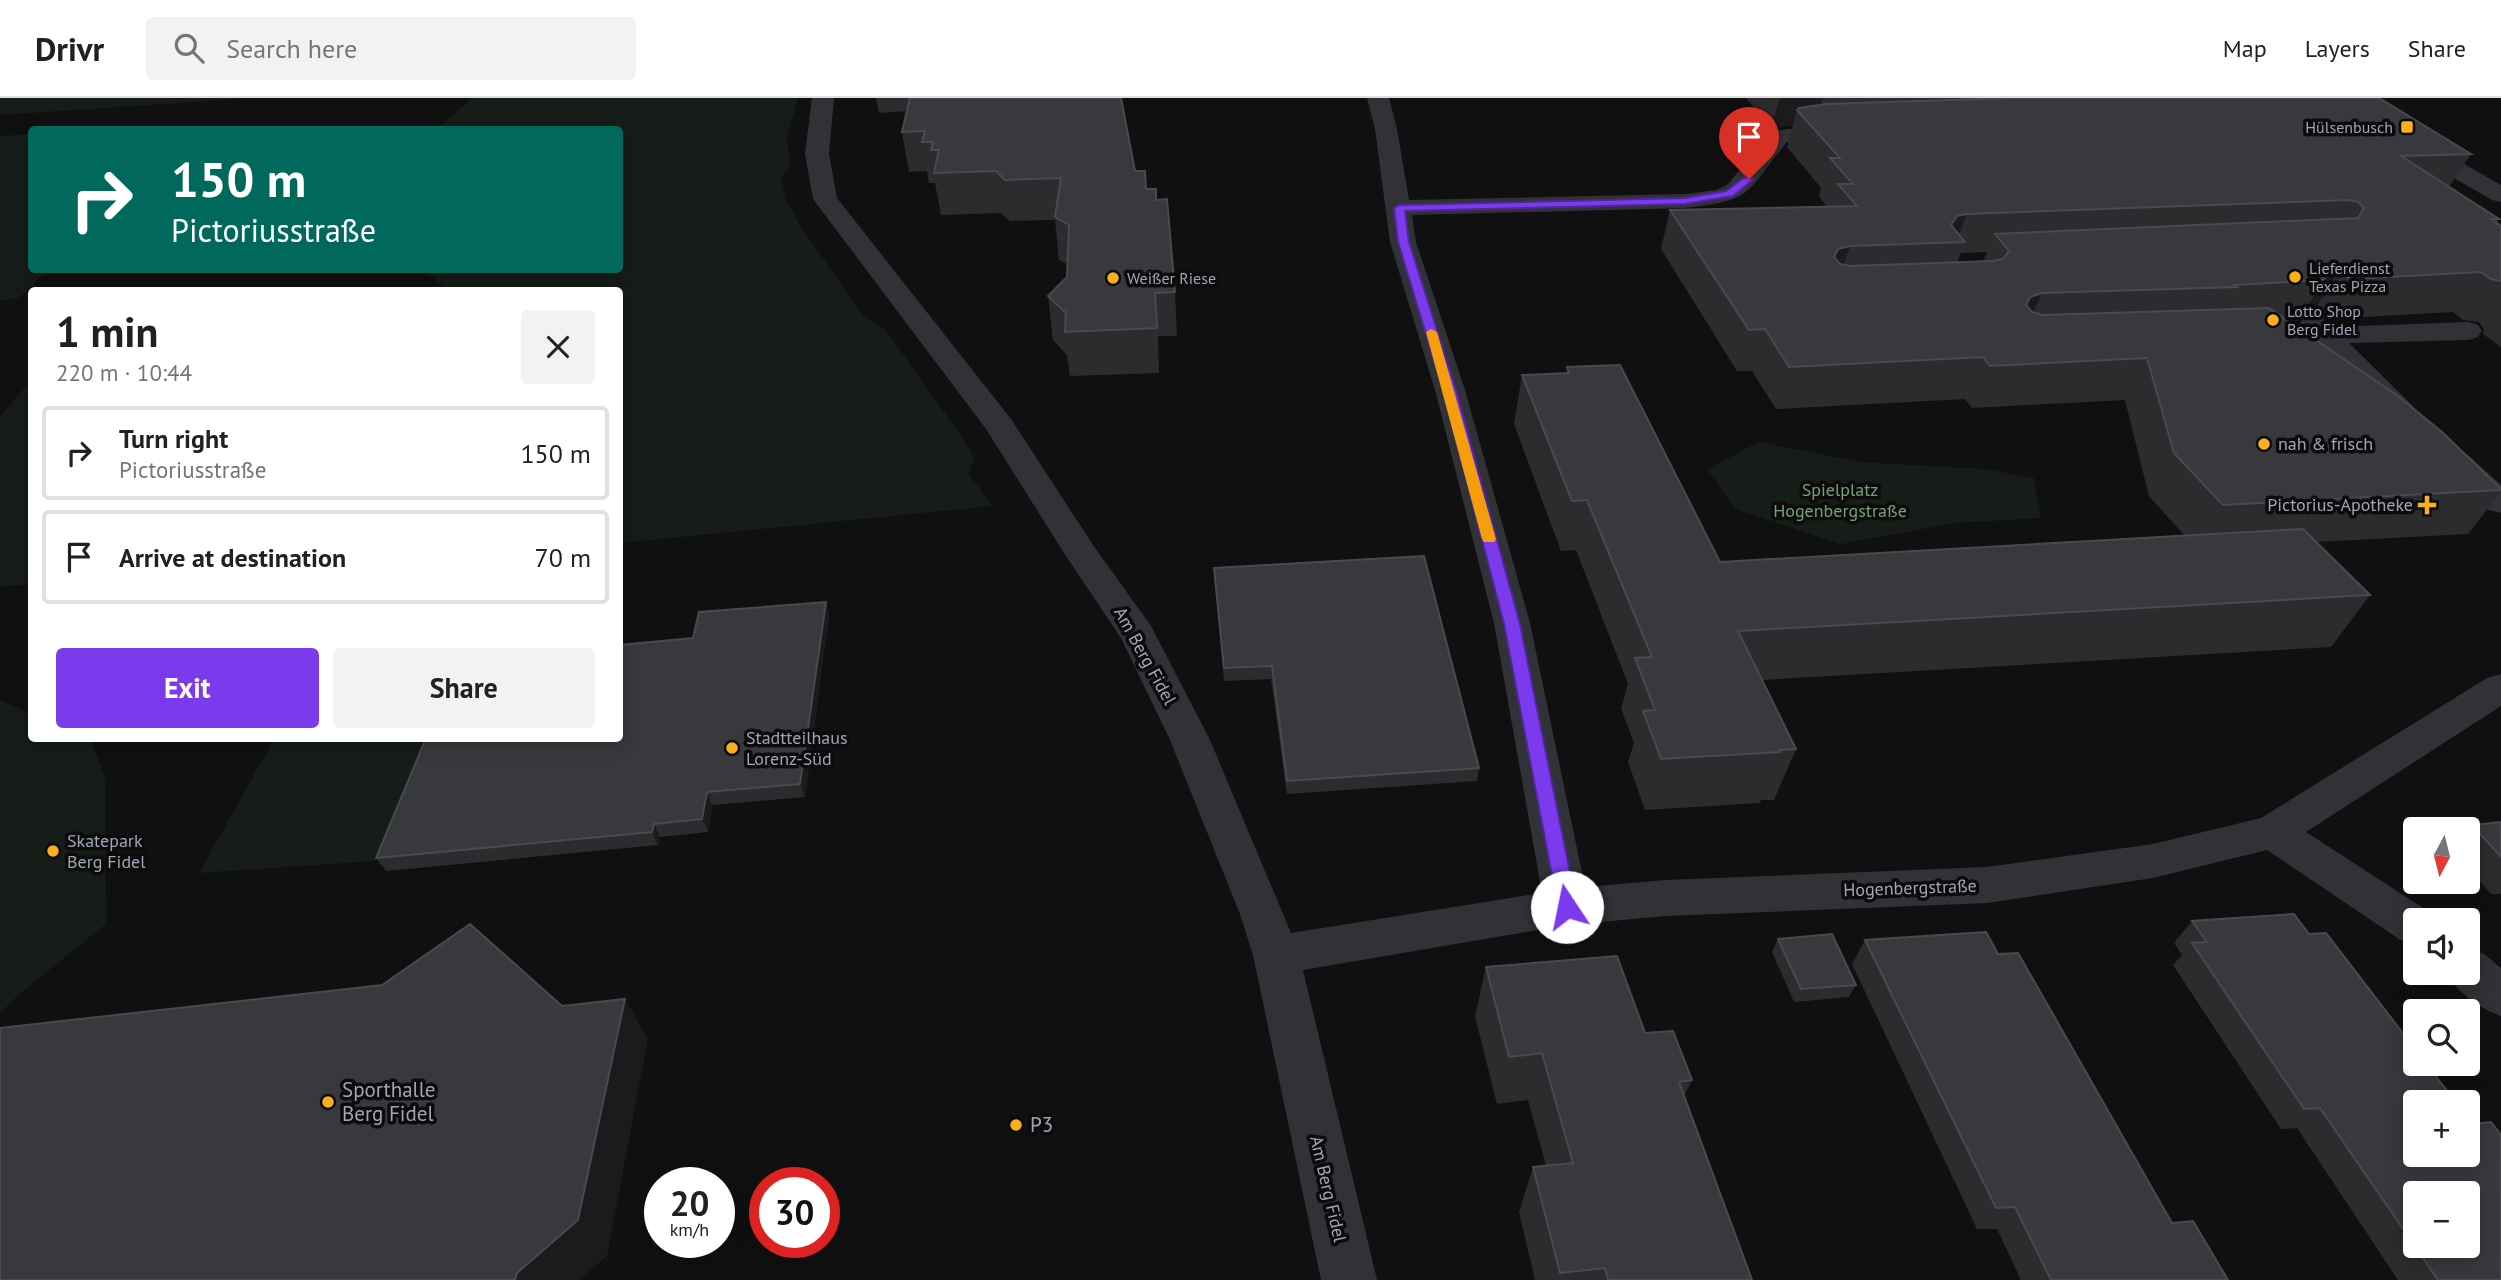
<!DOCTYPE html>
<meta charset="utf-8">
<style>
:root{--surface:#fff;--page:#f2f2f2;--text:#202124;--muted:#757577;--line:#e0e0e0;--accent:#7c3aed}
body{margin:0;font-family:"PT Sans",sans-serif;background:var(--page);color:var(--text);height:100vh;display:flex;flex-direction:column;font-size:26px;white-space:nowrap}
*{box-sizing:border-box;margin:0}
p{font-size:23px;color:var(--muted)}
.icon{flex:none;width:38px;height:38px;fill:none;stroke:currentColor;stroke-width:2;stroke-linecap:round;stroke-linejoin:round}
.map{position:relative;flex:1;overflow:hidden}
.drawer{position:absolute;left:28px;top:189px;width:595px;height:455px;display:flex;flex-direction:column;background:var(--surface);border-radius:7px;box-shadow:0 4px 18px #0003}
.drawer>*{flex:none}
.banner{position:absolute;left:28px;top:28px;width:595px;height:147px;border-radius:7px;box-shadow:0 4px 18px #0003;background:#00695c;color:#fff;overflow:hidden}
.needle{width:46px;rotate:187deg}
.tools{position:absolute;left:2403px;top:719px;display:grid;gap:14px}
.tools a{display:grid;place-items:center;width:77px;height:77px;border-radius:7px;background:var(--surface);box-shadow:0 4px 18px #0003;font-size:35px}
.speed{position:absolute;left:644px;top:1069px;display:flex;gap:14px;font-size:35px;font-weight:700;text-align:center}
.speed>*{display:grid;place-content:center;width:91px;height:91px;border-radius:50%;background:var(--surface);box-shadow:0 4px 18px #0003;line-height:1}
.speed small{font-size:18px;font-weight:400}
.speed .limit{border:10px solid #d22;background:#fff;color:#111}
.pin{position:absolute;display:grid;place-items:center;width:60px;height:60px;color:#fff;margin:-72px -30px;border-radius:50% 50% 50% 0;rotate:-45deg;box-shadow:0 0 7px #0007}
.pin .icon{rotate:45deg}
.me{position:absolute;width:77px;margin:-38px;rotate:349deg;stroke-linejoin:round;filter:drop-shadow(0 0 5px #0008)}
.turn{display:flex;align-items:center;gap:24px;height:147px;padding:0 28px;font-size:32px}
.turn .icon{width:91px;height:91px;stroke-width:2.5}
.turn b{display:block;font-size:49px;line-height:60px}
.round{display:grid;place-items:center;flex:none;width:74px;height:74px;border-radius:7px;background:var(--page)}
.head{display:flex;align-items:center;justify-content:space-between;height:119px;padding:0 28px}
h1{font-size:42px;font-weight:600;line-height:52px}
.action{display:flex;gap:14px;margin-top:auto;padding:14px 28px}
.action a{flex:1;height:80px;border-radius:7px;background:var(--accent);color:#fff;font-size:28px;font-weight:600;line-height:80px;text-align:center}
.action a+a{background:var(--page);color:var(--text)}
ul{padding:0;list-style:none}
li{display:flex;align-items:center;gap:21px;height:94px;margin:0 14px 10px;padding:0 14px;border:4px solid var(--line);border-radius:7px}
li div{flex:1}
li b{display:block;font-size:26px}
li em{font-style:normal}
header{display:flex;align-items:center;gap:42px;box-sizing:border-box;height:98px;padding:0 35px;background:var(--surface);border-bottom:2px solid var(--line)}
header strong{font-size:33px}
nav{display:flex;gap:38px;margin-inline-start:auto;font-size:24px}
.search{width:490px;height:63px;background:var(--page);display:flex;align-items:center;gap:18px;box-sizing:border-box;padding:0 24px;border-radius:7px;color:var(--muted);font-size:26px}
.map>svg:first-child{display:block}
.green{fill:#161c17}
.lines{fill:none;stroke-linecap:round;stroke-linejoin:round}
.minor{fill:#313237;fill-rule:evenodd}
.wall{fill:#2c2c2f;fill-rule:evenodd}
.shaded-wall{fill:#1b1b1d}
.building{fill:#38393d;stroke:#484a50;stroke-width:2;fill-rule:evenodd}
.route{fill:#7c3aed;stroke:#51269a;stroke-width:2}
.slow{fill:#f59e0b}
.poi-dot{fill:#fcae1d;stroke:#0b0b0c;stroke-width:2.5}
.labels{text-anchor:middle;stroke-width:7;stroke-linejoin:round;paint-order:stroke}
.far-poi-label{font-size:16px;fill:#a0a6b3;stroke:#0b0b0c;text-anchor:start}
.poi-label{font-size:18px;fill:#a0a6b3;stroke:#0b0b0c;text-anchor:start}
.park-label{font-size:18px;fill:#75a077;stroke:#0b0b0c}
.street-label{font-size:18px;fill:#a0a6b3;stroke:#0b0b0c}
.near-poi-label{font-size:21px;fill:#a0a6b3;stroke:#0b0b0c;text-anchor:start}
</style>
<header>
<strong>Drivr</strong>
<div class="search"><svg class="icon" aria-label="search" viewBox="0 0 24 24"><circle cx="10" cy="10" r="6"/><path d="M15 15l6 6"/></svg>Search here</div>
<nav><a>Map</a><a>Layers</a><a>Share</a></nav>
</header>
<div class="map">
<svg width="2501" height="1182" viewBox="0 0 2501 1182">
<rect width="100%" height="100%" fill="#101011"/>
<g class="green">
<path d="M 0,0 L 252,0 L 0,17 Z"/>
<path d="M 467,0 L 798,0 L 787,40 L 790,70 L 781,79 L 787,104 L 801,129 L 865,220 L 885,231 L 964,342 L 974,359 L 969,376 L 992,408 L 620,445 L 620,192 L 448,192 L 423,172 L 620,172 L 620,32 L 437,31 L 470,2 Z"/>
<path d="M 31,36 L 32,172 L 48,172 L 18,201 L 0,202 L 0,38 Z"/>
<path d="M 31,282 L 31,486 L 0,489 L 0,319 Z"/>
<path d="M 1759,344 L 1860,364 L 1985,371 L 2034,380 L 2041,420 L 1955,425 L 1841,446 L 1735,411 L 1707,371 Z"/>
<path d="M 0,602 L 31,615 L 32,640 L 91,641 L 105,681 L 106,826 L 18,897 L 0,915 Z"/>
<path d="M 274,641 L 429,641 L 375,763 L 199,775 Z"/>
</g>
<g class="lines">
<g class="minor">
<path d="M 812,0 L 834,0 L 829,56 L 837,100 L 1011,321 L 1093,447 L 1151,528 L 1210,642 L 1291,835 L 1542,795 L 1494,525 L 1435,292 L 1390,144 L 1375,31 L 1367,0 L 1389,0 L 1397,31 L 1409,102 L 1685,96 L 1717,92 L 1728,86 L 1772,33 L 1841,25 L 1849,27 L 1852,32 L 1849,37 L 1841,39 L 1787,44 C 1744,95 1757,102 1685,110 L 1412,117 L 1416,144 L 1465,292 L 1530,525 L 1585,789 L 1666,782 L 1987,769 L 2153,746 L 2261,720 L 2487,580 L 2501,576 L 2501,608 L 2306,734 L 2431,815 L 2435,822 L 2415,822 L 2415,847 L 2399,841 L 2267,752 L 2153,780 L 1987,805 L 1666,818 L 1567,827 L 1303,872 L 1377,1182 L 1321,1182 L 1253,857 L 1240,816 L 1170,642 L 1121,540 L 1064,455 L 986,331 L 813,101 L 805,56 Z"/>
<path d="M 2320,0 L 2347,0 L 2501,87 L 2501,104 L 2492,102 L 2323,5 Z"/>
<path d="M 2313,219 L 2323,221 L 2331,229 L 2468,224 L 2478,227 L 2482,233 L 2478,239 L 2468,242 L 2349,245 L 2414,309 L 2410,315 L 2399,318 L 2388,315 L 2317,247 L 2256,249 L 2246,246 L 2242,240 L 2246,234 L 2301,230 L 2299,227 L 2303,221 Z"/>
<path d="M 2458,355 L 2469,358 L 2501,387 L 2501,415 L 2489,412 L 2447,372 L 2442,365 L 2447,358 Z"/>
<path d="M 2468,850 L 2484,856 L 2501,870 L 2501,918 C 2481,911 2457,895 2447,875 L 2468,875 Z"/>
</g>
</g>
<g class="wall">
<path d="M 876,0 L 1121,0 L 1135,73 L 1146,91 L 1157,102 L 1175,194 L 1177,238 L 1158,238 L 1159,275 L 1070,278 L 1067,257 L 1053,242 L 1048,198 L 1067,179 L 1067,166 L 1059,162 L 1055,122 L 1010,123 L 1001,115 L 941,117 L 935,85 L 929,85 L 927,73 L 909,74 L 902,34 L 907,13 L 879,15 Z"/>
<path d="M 1746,0 L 2379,0 L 2471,56 L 2449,89 L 2499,121 L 2497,125 L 2501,183 L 2501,249 L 2483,236 L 2484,232 L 2479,224 L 2463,222 L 2453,214 L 2327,221 L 2312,216 L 2302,218 L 2299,223 L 2288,223 L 2501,391 L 2501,394 L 2468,436 L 2316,444 L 2370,497 L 2331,549 L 1762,582 L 1796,651 L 1774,702 L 1761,702 L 1760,705 L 1645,712 L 1628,664 L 1634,645 L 1621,611 L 1628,586 L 1576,452 L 1561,453 L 1514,326 L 1522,277 L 1566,275 L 1567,269 L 1720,464 L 2185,438 L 2149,398 L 2125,302 L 1972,310 L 1965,301 L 1776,311 L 1752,273 L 1737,273 L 1661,151 L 1670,112 L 1827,109 L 1819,98 L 1821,90 L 1787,49 L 1793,27 L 1771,30 ZM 1987,154 L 1983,164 L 1957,165 L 1961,155 Z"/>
<path d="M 1214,470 L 1479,670 L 1477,683 L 1287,696 L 1271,581 L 1224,583 Z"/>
<path d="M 826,504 L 829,517 L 805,699 L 712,707 L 708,734 L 660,739 L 658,747 L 386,773 L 376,760 L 693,540 Z"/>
<path d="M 2501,724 L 2501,796 L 2491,796 L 2468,770 L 2467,732 L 2472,727 Z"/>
<path d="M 2192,823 L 2501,1182 L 2398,1182 L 2297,1030 L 2281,1031 L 2173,867 L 2182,857 L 2174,845 Z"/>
<path d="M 1778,841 L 1856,887 L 1849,899 L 1794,904 L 1772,854 Z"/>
<path d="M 1865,842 L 1998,856 L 2172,1125 L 2228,1182 L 2021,1182 L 1997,1131 L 1977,1131 L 1852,866 Z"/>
<path d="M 1486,869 L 1645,935 L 1692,982 L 1684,999 L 1752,1182 L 1535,1182 L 1519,1114 L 1533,1069 L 1546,1068 L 1528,1002 L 1497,1006 L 1475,918 Z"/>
</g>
<g class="shaded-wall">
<path d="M 1780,0 L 1823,0 L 1816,23 L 1797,12 L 1793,27 L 1771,30 Z"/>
<path d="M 1967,116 L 1956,144 L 1951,127 L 1957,118 Z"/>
<path d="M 1850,148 L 1837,187 L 1834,159 L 1838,151 Z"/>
<path d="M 2337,176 L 2312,216 L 2302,218 L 2299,223 L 2323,182 L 2327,178 Z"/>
<path d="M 2042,195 L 2024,235 L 2012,240 L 2030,199 Z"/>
<path d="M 826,504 L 829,517 L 805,699 L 800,686 Z"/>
<path d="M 707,694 L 712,707 L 708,734 L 702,721 Z"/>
<path d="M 654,726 L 660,739 L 658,747 L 652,734 Z"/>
<path d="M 625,901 L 648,941 L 607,1158 L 579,1182 L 515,1182 L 517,1175 Z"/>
</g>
<g class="building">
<path d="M 910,0 L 1121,0 L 1135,73 L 1145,73 L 1146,91 L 1156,91 L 1156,102 L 1167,101 L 1175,194 L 1155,195 L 1157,230 L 1065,234 L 1066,215 L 1048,198 L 1067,179 L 1069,127 L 1055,119 L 1061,80 L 1005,82 L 996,73 L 934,75 L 939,52 L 931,52 L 933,44 L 922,44 L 925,33 L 902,34 Z"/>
<path d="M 2011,0 L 2379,0 L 2471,56 L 2401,58 L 2499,121 L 2491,121 L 2501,128 L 2501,183 L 2491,181 L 2481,174 L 2352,181 L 2337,176 L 2327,178 L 2323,182 L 2234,187 L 2237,189 L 2042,195 L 2030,199 L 2026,207 L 2032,214 L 2043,217 L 2269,210 L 2398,298 L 2442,334 L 2501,391 L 2501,392 L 2223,407 L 2174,355 L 2147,260 L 1990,268 L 1983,259 L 1789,269 L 1765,231 L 1749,232 L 1670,112 L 1857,108 L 1838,86 L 1853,86 L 1830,60 L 1840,60 L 1797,12 L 1799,10 L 1827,6 ZM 2348,102 L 2358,104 L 2364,110 L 2358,120 L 1995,136 L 2009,153 L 2003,161 L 1993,163 L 1851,168 L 1840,166 L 1834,159 L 1838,151 L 1850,148 L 1965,144 L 1951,127 L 1957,118 L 1967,116 Z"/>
<path d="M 1620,267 L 1720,464 L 2303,431 L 2370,497 L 1738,533 L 1796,651 L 1779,652 L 1780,654 L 1661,661 L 1643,613 L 1655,612 L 1635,560 L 1652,559 L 1587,402 L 1572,403 L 1522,277 L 1569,275 L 1567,269 Z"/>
<path d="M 1424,458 L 1479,670 L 1287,683 L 1272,568 L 1224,570 L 1214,470 Z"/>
<path d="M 826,504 L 800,686 L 707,694 L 702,721 L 654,726 L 652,734 L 376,760 L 426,640 L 620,640 L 620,547 L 693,540 L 699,514 Z"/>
<path d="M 2501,724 L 2501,759 L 2472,727 Z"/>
<path d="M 2294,816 L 2309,836 L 2326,835 L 2415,951 L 2415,966 L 2426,966 L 2456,1004 L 2415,1004 L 2415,1057 L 2468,1057 L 2468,1020 L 2472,1026 L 2491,1024 L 2501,1037 L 2501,1182 L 2438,1182 L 2320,1010 L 2304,1011 L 2192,845 L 2207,844 L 2192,823 ZM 2415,1096 L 2468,1096 L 2468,1148 L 2415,1148 Z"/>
<path d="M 470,826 L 562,908 L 625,901 L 578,1122 L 517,1175 L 515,1182 L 0,1182 L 0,930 L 382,887 Z"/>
<path d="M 1986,834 L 1998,856 L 2018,855 L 2172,1125 L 2193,1123 L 2228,1182 L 2051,1182 L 2015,1109 L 1996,1110 L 1865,842 Z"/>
<path d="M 1832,836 L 1856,887 L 1801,891 L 1778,841 Z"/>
<path d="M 1617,858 L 1645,935 L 1673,933 L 1692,982 L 1679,984 L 1752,1182 L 1608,1182 L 1605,1170 L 1560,1175 L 1533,1069 L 1573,1065 L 1542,955 L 1509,959 L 1486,869 Z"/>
</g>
<path class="route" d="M 1745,79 L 1754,81 L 1733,98 L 1685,106 L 1405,113 L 1409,144 L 1456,292 L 1520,526 L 1577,809 L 1574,815 L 1567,817 L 1561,815 L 1558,809 L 1504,526 L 1443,292 L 1398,144 L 1394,110 L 1399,107 L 1685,100 L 1726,93 Z"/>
<path class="slow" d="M 1431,231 L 1437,234 L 1496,441 L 1494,444 L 1484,444 L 1482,441 L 1426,234 Z"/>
<g class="poi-dot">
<rect x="2400" y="22" width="14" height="14" rx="3.5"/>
<circle cx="2295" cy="179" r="7"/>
<circle cx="1113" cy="180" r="7"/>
<circle cx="2273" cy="222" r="7"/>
<circle cx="2264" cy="346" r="7"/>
<path d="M2423.5 396.5h7v7h7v7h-7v7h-7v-7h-7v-7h7z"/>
<circle cx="732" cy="650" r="7"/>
<circle cx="53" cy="753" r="7"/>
<circle cx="328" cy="1004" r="7"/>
<circle cx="1016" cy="1027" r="7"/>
</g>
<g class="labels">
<g class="far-poi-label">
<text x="2393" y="35" text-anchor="end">Hülsenbusch</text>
<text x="2309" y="176">Lieferdienst<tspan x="2309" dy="18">Texas Pizza</tspan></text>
<text x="1127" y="186">Weißer Riese</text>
<text x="2287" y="219">Lotto Shop<tspan x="2287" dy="18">Berg Fidel</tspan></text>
</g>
<g class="poi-label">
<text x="2278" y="352">nah &amp; frisch</text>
<text x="2413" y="413" text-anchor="end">Pictorius-Apotheke</text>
<text x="746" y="646">Stadtteilhaus<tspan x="746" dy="21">Lorenz-Süd</tspan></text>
<text x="67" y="749">Skatepark<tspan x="67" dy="21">Berg Fidel</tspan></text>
</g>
<g class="park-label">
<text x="1840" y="398">Spielplatz<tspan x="1840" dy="21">Hogenbergstraße</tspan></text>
</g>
<g class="street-label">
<text transform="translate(1145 558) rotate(61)" y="6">Am Berg Fidel</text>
<text transform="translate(1910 790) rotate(-2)" y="6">Hogenbergstraße</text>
<text transform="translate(1328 1091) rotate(77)" y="6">Am Berg Fidel</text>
</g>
<g class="near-poi-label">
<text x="342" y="999">Sporthalle<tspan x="342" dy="24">Berg Fidel</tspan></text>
<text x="1030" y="1034">P3</text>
</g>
</g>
</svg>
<div class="tools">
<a><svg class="needle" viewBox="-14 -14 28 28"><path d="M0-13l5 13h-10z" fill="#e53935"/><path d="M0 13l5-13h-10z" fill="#757577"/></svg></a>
<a><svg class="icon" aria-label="sound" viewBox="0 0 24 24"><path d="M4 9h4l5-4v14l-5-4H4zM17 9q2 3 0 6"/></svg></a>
<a><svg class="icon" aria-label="search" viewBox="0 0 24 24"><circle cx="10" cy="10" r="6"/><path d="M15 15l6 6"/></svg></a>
<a>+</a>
<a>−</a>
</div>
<div class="speed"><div>20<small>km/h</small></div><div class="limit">30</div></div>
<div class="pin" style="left:1749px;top:81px;background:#d93025"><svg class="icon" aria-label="arrive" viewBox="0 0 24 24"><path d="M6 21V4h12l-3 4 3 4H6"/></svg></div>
<svg class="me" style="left:1567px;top:809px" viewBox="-20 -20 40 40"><circle r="19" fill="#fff"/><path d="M0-13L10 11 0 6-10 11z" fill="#7c3aed"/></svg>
<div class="banner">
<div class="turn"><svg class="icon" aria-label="right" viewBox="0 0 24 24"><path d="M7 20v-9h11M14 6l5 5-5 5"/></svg><div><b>150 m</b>Pictoriusstraße</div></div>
</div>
<section class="drawer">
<div class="head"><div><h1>1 min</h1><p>220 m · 10:44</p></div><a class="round"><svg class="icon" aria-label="close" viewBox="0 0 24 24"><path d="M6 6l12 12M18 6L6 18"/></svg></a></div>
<ul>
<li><svg class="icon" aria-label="right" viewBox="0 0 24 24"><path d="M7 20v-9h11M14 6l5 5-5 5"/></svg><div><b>Turn right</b><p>Pictoriusstraße</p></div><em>150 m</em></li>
<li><svg class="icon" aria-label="arrive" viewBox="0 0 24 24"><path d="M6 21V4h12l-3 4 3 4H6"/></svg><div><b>Arrive at destination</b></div><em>70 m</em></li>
</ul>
<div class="action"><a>Exit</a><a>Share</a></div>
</section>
</div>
